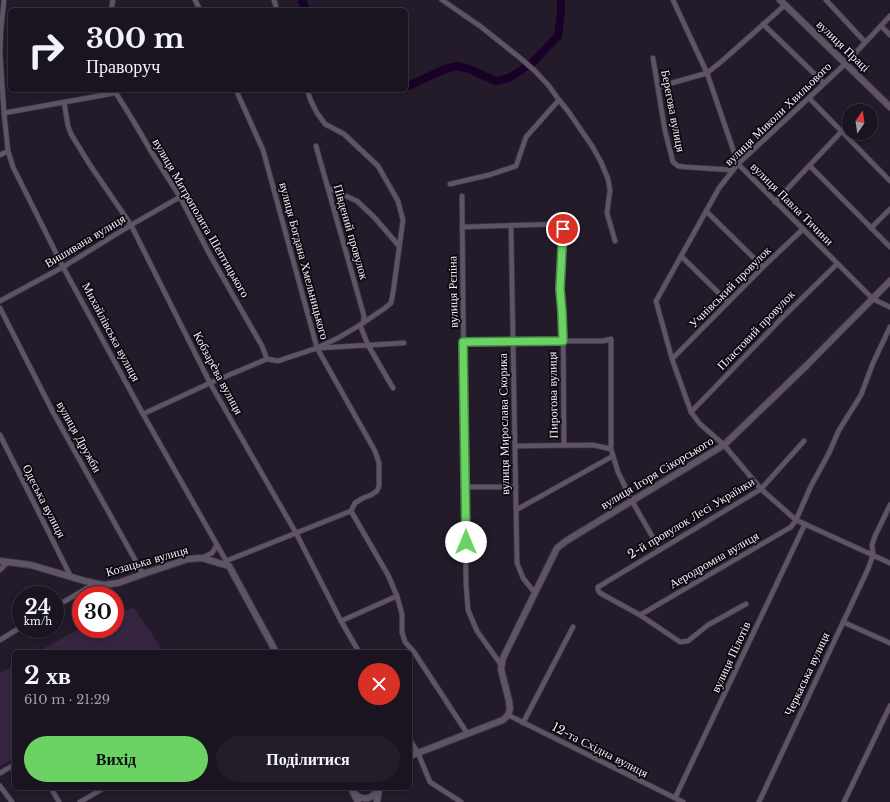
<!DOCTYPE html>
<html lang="uk">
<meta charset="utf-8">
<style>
:root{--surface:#1a1420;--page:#231d29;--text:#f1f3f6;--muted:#9f9ea5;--line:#38333e;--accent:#6ad363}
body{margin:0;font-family:"Libre Baskerville",serif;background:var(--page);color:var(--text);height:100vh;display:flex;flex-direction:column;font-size:15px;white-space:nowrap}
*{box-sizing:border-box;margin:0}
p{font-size:13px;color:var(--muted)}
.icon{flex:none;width:22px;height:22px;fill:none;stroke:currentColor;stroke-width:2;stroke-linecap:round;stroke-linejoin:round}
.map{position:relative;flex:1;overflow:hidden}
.sheet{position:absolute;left:12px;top:650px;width:400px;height:140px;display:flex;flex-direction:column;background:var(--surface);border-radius:6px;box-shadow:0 2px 6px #0003,0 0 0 1px var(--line)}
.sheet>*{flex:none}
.hud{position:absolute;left:8px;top:8px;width:400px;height:84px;border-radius:6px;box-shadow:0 2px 6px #0003,0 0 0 1px var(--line);background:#1a1420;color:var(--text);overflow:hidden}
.needle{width:26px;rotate:13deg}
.tools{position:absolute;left:842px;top:104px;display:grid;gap:8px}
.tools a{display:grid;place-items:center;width:36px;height:36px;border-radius:50%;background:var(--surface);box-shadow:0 2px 6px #0003,0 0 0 1px var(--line);font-size:20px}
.speed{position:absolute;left:12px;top:586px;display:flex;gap:8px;font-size:20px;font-weight:700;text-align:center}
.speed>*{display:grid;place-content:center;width:52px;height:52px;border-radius:50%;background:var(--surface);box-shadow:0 2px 6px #0003,0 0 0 1px var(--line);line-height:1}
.speed small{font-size:10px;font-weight:400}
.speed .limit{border:6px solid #d22;background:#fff;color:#111}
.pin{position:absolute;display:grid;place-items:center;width:34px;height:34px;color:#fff;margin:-17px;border:2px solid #fff;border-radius:50%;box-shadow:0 1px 4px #0007}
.me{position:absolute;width:44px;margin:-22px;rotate:0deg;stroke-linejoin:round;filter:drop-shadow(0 0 3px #0008)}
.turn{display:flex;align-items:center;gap:14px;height:84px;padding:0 12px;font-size:18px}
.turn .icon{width:52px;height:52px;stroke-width:2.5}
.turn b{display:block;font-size:28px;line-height:34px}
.round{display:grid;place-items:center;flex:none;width:42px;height:42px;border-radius:21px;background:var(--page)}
.head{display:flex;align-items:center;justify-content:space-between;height:68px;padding:0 12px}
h1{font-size:24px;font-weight:700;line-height:30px}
.button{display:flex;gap:8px;margin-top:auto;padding:8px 12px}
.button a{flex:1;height:46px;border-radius:24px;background:var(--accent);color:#111;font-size:16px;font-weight:700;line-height:46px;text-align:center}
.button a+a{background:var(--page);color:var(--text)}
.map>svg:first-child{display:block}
.green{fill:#362541}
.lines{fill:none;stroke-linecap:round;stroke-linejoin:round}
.river{stroke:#180026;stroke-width:8}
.street-casing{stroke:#3f3845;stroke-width:6}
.secondary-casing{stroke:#3f3845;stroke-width:8}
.street{stroke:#5e5466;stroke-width:4.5}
.secondary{stroke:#5e5466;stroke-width:6}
.route-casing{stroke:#458940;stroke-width:10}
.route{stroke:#6ad363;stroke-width:7}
.labels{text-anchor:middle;stroke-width:3.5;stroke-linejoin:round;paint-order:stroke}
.street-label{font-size:12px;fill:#f4edf8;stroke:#0a070d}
</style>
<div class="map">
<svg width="890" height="802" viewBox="0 0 890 802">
<rect width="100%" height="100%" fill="#231a2a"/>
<g class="green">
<path d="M 134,608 L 164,652 L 37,652 L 81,628 L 81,629 L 115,629 L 115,612 Z"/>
<path d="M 14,665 L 14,759 L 0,766 L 0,673 Z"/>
</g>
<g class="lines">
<g class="river">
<path d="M 302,0 L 306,10"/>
<path d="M 406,87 L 445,69 L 457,66 L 469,69 L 496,81 L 509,78 L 532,63 L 558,36 L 561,11 L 561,0"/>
</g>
<defs>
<g id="street">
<path d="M 4,0 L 1,30 L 0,52 L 4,113 L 8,151 L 13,167 L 63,267 L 143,414 L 229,566"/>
<path d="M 195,0 L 200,10"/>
<path d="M 274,0 L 277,10"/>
<path d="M 442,0 L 480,26 L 519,57 L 535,71 L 549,86 L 559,100 L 568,111 L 592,146 L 601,162 L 608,179 L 610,190 L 607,213 L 615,241"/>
<path d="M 673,0 L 707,73 L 738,164 L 873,299 L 890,307"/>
<path d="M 826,0 L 865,42"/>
<path d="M 111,10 L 113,0"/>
<path d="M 890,16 L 845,64 L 738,164 L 719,188 L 656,301 L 672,359 L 691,412 L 700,424 L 724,445 L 761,489 L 796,520 L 890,563"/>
<path d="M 763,24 L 824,83"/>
<path d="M 881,26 L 890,35"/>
<path d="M 653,58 L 665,131 L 673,162 L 678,166 L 685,167 L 733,170"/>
<path d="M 658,87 L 707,73 L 722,61 L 785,5"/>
<path d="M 114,90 L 134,122 L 152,153 L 180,197 L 210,255 L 262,346 L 267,359"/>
<path d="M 236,90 L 263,150 L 317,348 L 375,451 L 379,463 L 379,486 L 377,491 L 371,495 L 363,498 L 355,503 L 351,511"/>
<path d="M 809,98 L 890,181"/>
<path d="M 64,102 L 68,126 L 71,134 L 90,165 L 131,225 L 210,383 L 296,533 L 341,621 L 359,652"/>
<path d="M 4,113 L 115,93"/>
<path d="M 316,146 L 364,316 L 363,323"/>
<path d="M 0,155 L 8,151"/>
<path d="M 810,166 L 890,247"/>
<path d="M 450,184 L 489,175 L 516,166 L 526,137 L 559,100"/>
<path d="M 328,188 L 357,201 L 375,218 L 399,246"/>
<path d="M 462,196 L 466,584 L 468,610 L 477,631 L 502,666"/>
<path d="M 775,202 L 842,131"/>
<path d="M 706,211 L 763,267"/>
<path d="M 511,226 L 517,563 L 523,578 L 535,593"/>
<path d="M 462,227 L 559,224 L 561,226 L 563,229 L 560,289 L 563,312 L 564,445"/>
<path d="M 871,228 L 890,209"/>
<path d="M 681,256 L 728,302"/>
<path d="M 0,301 L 63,267 L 131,225 L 180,197"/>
<path d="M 0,308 L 54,414 L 143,574"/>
<path d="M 360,325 L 368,345 L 393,388"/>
<path d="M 463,341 L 603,341 L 611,339 L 611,449 L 618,472 L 632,501 L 660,550"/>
<path d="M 319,348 L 404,343"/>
<path d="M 672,359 L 763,267 L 803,229"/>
<path d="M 691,412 L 783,317 L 837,264"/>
<path d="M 143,414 L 210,383 L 267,359 L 278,361 L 317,348 L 338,338 L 360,325 L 385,308 L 391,303 L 393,293 L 403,220 L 398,201 L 378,166 L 344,134 L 325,124 L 317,113 L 311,101 L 307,90"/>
<path d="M 0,435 L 71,577"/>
<path d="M 515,446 L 593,445 L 611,449"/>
<path d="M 466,487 L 516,487"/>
<path d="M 516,510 L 613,456"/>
<path d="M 351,511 L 388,575 L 397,596 L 402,614 L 402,632 L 405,642 L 414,652 L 467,733"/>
<path d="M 202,558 L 212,553 L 217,545"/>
<path d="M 226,561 L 351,511"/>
<path d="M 0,570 L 8,562"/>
<path d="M 746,604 L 708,625 L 688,641 L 680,642 L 640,615 L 600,593 L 598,590 L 598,587 L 761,489 L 804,441"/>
<path d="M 55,607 L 94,584"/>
<path d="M 640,615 L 791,527 L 796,520 L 811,486 L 829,453 L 839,430 L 861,395 L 873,363 L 890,327"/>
<path d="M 341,621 L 397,596"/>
<path d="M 843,622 L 890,643"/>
<path d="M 0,640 L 21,627"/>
<path d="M 508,715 L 683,802"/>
<path d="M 523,723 L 573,627"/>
<path d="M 410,740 L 418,753 L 430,782 L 461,802"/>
<path d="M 0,773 L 14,765"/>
<path d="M 0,786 L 12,802"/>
<path d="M 51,788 L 59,802"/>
<path d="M 675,798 L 805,524"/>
<path d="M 80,802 L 104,788"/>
<path d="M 759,802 L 868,569 L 873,555 L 872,545 L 875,536 L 890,505"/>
<path d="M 844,802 L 890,706"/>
</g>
<g id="secondary">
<path d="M 780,0 L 890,107"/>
<path d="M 0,561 L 31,565 L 85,581 L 103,585 L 118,583 L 143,574 L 188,559 L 202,558 L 229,566 L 276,652"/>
<path d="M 410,756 L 503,720 L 508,715 L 510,709 L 509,701 L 501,669 L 503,658 L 557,548 L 566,541 L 724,445 L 807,365 L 890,281"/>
<path d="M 351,788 L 358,802"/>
<path d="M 354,793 C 363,802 374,799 379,788"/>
<path d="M 377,802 L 379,790"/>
</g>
</defs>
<use href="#street" class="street-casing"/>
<use href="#secondary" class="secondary-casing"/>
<use href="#street" class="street"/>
<use href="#secondary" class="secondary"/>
</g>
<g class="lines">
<defs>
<path id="route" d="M 466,542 L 463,342 L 563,341 L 562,312 L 560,289 L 563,229"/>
</defs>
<use href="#route" class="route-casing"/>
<use href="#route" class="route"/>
</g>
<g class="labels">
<g class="street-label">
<text transform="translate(843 46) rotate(44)" y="4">вулиця Праці</text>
<text transform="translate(673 111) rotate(79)" y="4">Берегова вулиця</text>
<text transform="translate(778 114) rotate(-44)" y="4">вулиця Миколи Хвильового</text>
<text transform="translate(792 204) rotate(45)" y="4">вулиця Павла Тичини</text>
<text transform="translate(201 218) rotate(60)" y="4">вулиця Митрополита Шептицького</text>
<text transform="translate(351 232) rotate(74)" y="4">Південий провулок</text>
<text transform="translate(85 241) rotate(-31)" y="4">Вишивана вулиця</text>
<text transform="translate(304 261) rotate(75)" y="4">вулиця Богдана Хмельницького</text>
<text transform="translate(730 287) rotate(-45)" y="4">Учнівський провулок</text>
<text transform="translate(453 292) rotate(-91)" y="4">вулиця Рєпіна</text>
<text transform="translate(756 330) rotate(-46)" y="4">Пластовий провулок</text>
<text transform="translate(111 332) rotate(62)" y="4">Михайлівська вулиця</text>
<text transform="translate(218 373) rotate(62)" y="4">Кобзарèва вулиця</text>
<text transform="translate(553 395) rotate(-91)" y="4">Пирогова вулиця</text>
<text transform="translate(504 424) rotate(-91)" y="4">вулиця Мирослава Скорика</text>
<text transform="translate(79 437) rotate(61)" y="4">вулиця Дружби</text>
<text transform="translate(657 473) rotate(-31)" y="4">вулиця Ігоря Сікорського</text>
<text transform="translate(44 501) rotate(63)" y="4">Одеська вулиця</text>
<text transform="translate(691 518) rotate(-31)" y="4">2-й провулок Лесі Українки</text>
<text transform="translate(714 560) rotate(-30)" y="4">Аеродромна вулиця</text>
<text transform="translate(147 561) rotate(-16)" y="4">Козацька вулиця</text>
<text transform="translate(731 657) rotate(-65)" y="4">вулиця Пілотів</text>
<text transform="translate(807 674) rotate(-65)" y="4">Черкаська вулиця</text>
<text transform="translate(600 750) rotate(27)" y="4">12-та Східна вулиця</text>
</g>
</g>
</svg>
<div class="tools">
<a><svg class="needle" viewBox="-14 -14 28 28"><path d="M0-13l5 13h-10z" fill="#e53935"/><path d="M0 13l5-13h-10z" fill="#9f9ea5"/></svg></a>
</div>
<div class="speed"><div>24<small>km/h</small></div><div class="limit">30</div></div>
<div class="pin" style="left:563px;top:229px;background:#d93025"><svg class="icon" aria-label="arrive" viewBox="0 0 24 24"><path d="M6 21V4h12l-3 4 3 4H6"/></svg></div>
<svg class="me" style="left:466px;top:542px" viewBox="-20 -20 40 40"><circle r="19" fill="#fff"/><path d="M0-13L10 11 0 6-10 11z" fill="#6ad363"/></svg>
<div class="hud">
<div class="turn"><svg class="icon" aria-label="right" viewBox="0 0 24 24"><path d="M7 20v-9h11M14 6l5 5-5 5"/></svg><div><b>300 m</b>Праворуч</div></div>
</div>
<section class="sheet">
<div class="head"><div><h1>2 хв</h1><p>610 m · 21:29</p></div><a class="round" style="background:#d93025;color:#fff"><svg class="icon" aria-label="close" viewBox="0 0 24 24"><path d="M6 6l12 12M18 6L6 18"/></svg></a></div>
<div class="button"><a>Вихід</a><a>Поділитися</a></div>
</section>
</div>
